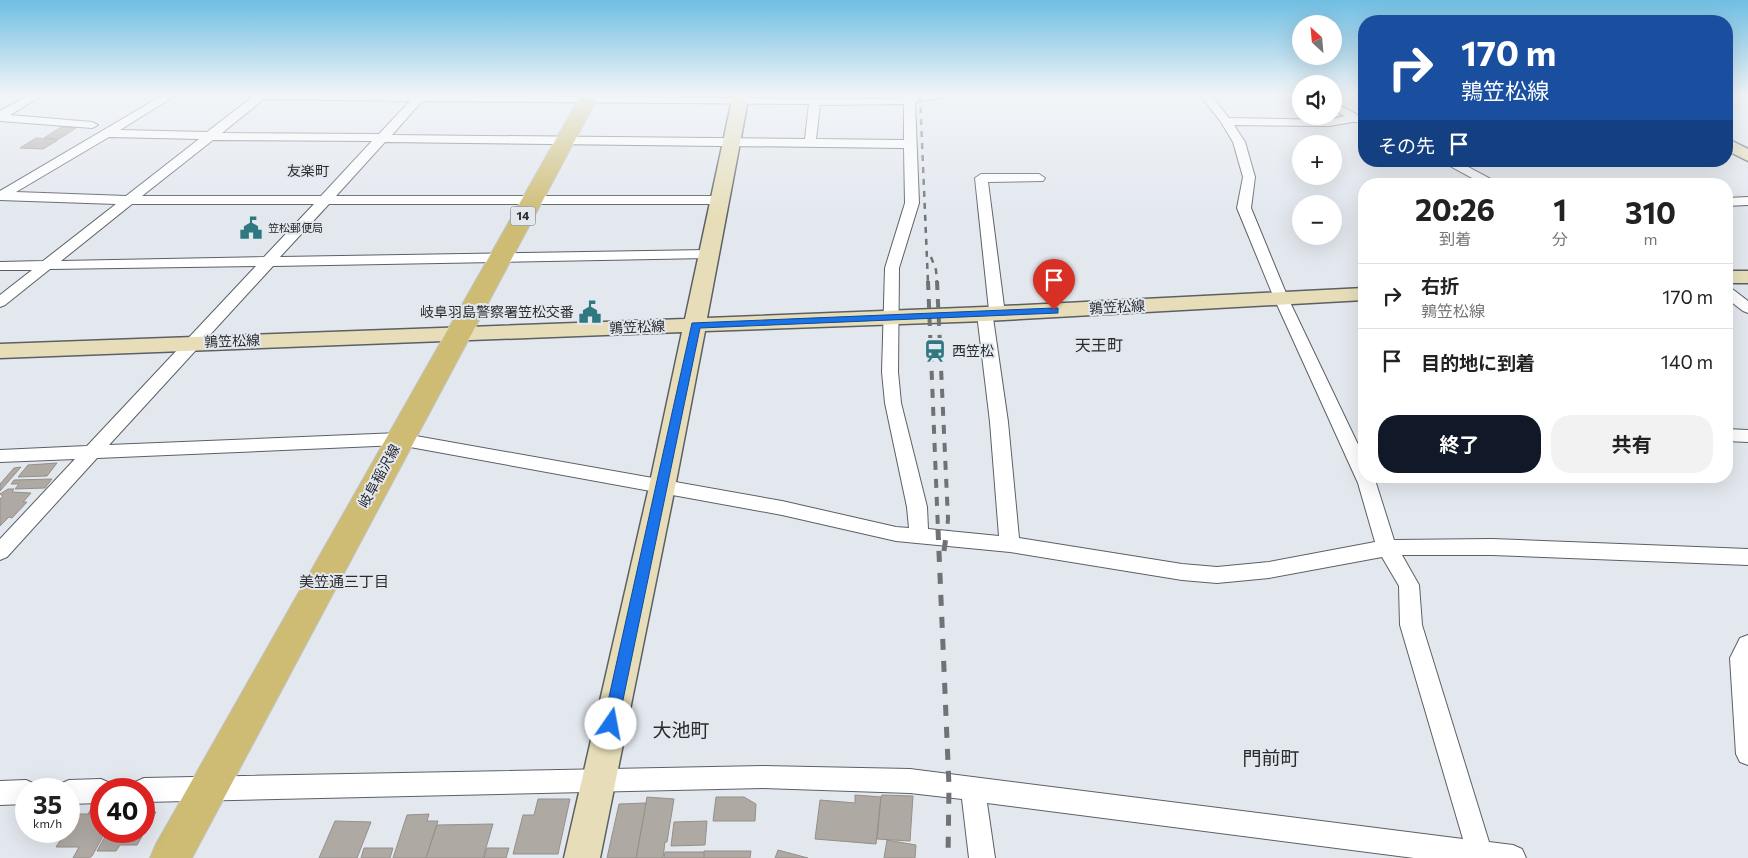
<!DOCTYPE html>
<html lang="ja">
<meta charset="utf-8">
<style>
:root{--surface:#fff;--page:#f2f2f2;--text:#222;--muted:#767676;--line:#e0e0e0;--accent:#111827}
body{margin:0;font-family:Commissioner,"Noto Sans JP",sans-serif;background:var(--page);color:var(--text);height:100vh;display:flex;flex-direction:column;font-size:19px;white-space:nowrap}
*{box-sizing:border-box;margin:0}
p{font-size:16px;color:var(--muted)}
.icon{flex:none;width:28px;height:28px;fill:none;stroke:currentColor;stroke-width:2;stroke-linecap:round;stroke-linejoin:round}
.map{position:relative;flex:1;overflow:hidden}
.side{position:absolute;left:1358px;top:178px;width:375px;height:305px;display:flex;flex-direction:column;background:var(--surface);border-radius:20px;box-shadow:0 5px 20px #0002}
.side>*{flex:none}
.banner{position:absolute;left:1358px;top:15px;width:375px;height:152px;border-radius:20px;box-shadow:0 5px 20px #0002;background:#1a4fa0;color:#fff;overflow:hidden}
.needle{width:32px;rotate:334deg}
.controls{position:absolute;left:1292px;top:15px;display:grid;gap:10px}
.controls a{display:grid;place-items:center;width:50px;height:50px;border-radius:50%;background:var(--surface);box-shadow:0 5px 20px #0002;font-size:25px}
.speed{position:absolute;left:15px;top:778px;display:flex;gap:10px;font-size:25px;font-weight:700;text-align:center}
.speed>*{display:grid;place-content:center;width:65px;height:65px;border-radius:50%;background:var(--surface);box-shadow:0 5px 20px #0002;line-height:1}
.speed small{font-size:12px;font-weight:400}
.speed .limit{border:8px solid #d22;background:#fff;color:#111}
.pin{position:absolute;display:grid;place-items:center;width:42px;height:42px;color:#fff;margin:-51px -21px;border-radius:50% 50% 50% 0;rotate:-45deg;box-shadow:0 0 5px #0007}
.pin .icon{rotate:45deg}
.me{position:absolute;width:55px;margin:-28px;rotate:12deg;stroke-linejoin:round;filter:drop-shadow(0 0 4px #0008)}
.turn{display:flex;align-items:center;gap:18px;height:105px;padding:0 20px;font-size:22px}
.turn .icon{width:65px;height:65px;stroke-width:2.5}
.turn b{display:block;font-size:35px;line-height:42px}
.then{display:flex;align-items:center;height:48px;padding:0 20px;background:#0003;gap:10px;font-size:19px}
.eta{display:flex;justify-content:space-evenly;align-items:center;height:85px;text-align:center}
.eta b{font-size:30px;font-weight:700;line-height:35px}
.primary-button{display:flex;gap:10px;margin-top:auto;padding:10px 20px}
.primary-button a{flex:1;height:58px;border-radius:20px;background:var(--accent);color:#fff;font-size:20px;font-weight:700;line-height:58px;text-align:center}
.primary-button a+a{background:var(--page);color:var(--text)}
ul{padding:0;list-style:none}
li{display:flex;align-items:center;gap:15px;height:65px;padding:0 20px;border-top:1px solid var(--line)}
li div{flex:1}
li b{display:block;font-size:19px}
li em{font-style:normal}
.map>svg:first-child{display:block}
.building{fill:#afa9a4;stroke:#948f89}
.lines{fill:none;stroke-linecap:round;stroke-linejoin:round}
.street-casing{stroke:#5c6065;stroke-width:2}
.secondary-casing{stroke:#5c6065;stroke-width:3}
.primary-casing{stroke:#c3c4c4;stroke-width:2}
.street{fill:#fff;fill-rule:evenodd}
.secondary{fill:#e7deb9;fill-rule:evenodd}
.primary{fill:#cebc74;fill-rule:evenodd}
.rail-far2{stroke:#6f7276;stroke-width:2.5;stroke-dasharray:6 6;stroke-linecap:butt}
.rail-far1{stroke:#6f7276;stroke-width:4;stroke-dasharray:9 9;stroke-linecap:butt}
.rail{stroke:#6f7276;stroke-width:5;stroke-dasharray:11 11;stroke-linecap:butt}
.route{fill:#1a73e8;stroke:#114b97}
.labels{text-anchor:middle;stroke-width:4;stroke-linejoin:round;paint-order:stroke}
.far-poi-label{font-size:11px;fill:#2a2b2e;stroke:#e3e8ef;text-anchor:start}
.shield{fill:#e3e8ef;stroke:#626468;stroke-width:1}
.shield-label{font-size:12px;font-weight:bold;fill:#2a2b2e}
.far-quarter-label{font-size:14px;fill:#2a2b2e;stroke:#e3e8ef}
.street-label{font-size:14px;fill:#2a2b2e;stroke:#e3e8ef}
.poi-label{font-size:14px;fill:#2a2b2e;stroke:#e3e8ef;text-anchor:end}
.neighbourhood-label{font-size:15px;fill:#2a2b2e;stroke:#e3e8ef}
.quarter-label{font-size:16px;fill:#2a2b2e;stroke:#e3e8ef}
.near-quarter-label{font-size:19px;fill:#2a2b2e;stroke:#e3e8ef}
</style>
<div class="map">
<svg width="1748" height="858" viewBox="0 0 1748 858">
<rect width="100%" height="100%" fill="#e3e8ef"/>
<g class="building">
<path d="M 61,127 L 76,128 L 59,139 L 44,138 Z"/>
<path d="M 36,138 L 58,140 L 43,149 L 20,148 Z"/>
<path d="M 57,463 L 47,476 L 18,477 L 28,465 Z"/>
<path d="M 21,467 L 0,491 L 0,484 L 14,468 Z"/>
<path d="M 52,479 L 45,488 L 15,489 L 19,484 L 11,484 L 14,480 Z"/>
<path d="M 8,489 L 14,489 L 12,492 L 31,493 L 23,502 L 27,502 L 12,518 L 9,517 L 0,526 L 0,499 L 3,496 L 0,494 Z"/>
<path d="M 855,795 L 881,797 L 876,844 L 815,839 L 820,800 L 855,803 Z"/>
<path d="M 882,795 L 913,796 L 910,841 L 877,839 L 881,797 Z"/>
<path d="M 647,797 L 674,799 L 667,842 L 665,842 L 663,858 L 636,858 Z"/>
<path d="M 716,797 L 744,797 L 756,804 L 755,821 L 713,821 Z"/>
<path d="M 538,799 L 570,799 L 558,854 L 513,854 L 523,815 L 534,815 Z"/>
<path d="M 646,803 L 636,858 L 607,858 L 619,804 Z"/>
<path d="M 92,807 L 101,807 L 101,814 L 88,814 Z"/>
<path d="M 144,812 L 156,812 L 137,845 L 120,845 L 116,851 L 97,851 L 108,831 L 144,831 Z"/>
<path d="M 77,814 L 101,814 L 101,831 L 106,831 L 92,856 L 89,858 L 73,858 L 79,847 L 56,847 L 66,831 L 69,831 L 69,827 Z"/>
<path d="M 429,814 L 427,821 L 438,821 L 426,858 L 393,858 L 407,815 Z"/>
<path d="M 335,821 L 371,822 L 357,858 L 319,858 Z"/>
<path d="M 707,821 L 705,845 L 671,846 L 674,822 Z"/>
<path d="M 493,824 L 483,858 L 426,858 L 437,825 Z"/>
<path d="M 887,840 L 916,845 L 915,858 L 884,858 Z"/>
<path d="M 364,848 L 393,848 L 390,858 L 361,858 Z"/>
<path d="M 487,848 L 509,848 L 506,858 L 484,858 Z"/>
<path d="M 778,850 L 808,858 L 775,858 Z"/>
<path d="M 704,851 L 751,851 L 750,858 L 703,858 Z"/>
<path d="M 665,852 L 704,852 L 704,858 L 664,858 Z"/>
</g>
<g class="lines">
<defs>
<g id="street">
<path d="M 29,95 L 43,95 L 10,115 L 92,122 L 98,125 L 92,128 L 0,121 L 0,111 Z"/>
<path d="M 163,95 L 176,95 L 120,130 L 207,132 L 251,98 L 245,95 L 893,99 L 904,97 L 903,95 L 947,95 L 942,98 L 915,102 L 919,203 L 899,268 L 898,372 L 901,403 L 927,507 L 928,529 L 999,536 L 990,422 L 977,314 L 980,311 L 989,310 L 975,178 L 981,174 L 1039,174 L 1045,178 L 1043,181 L 988,182 L 1005,314 L 1002,317 L 993,318 L 1008,422 L 1019,538 L 1182,564 L 1217,567 L 1269,562 L 1375,542 L 1358,483 L 1274,298 L 1237,208 L 1243,177 L 1233,142 L 1221,122 L 1200,95 L 1211,95 L 1229,118 L 1329,120 L 1344,116 L 1334,110 L 1334,103 L 1338,104 L 1363,118 L 1363,122 L 1353,122 L 1329,126 L 1234,125 L 1245,142 L 1255,177 L 1251,208 L 1288,298 L 1364,457 L 1364,476 L 1373,476 L 1376,483 L 1394,540 L 1492,539 L 1748,549 L 1748,565 L 1492,555 L 1402,555 L 1419,585 L 1422,625 L 1489,842 L 1513,845 L 1522,849 L 1526,858 L 1414,858 L 987,803 L 995,858 L 969,858 L 962,799 L 910,793 L 763,788 L 144,802 L 144,789 L 132,789 L 135,782 L 144,778 L 763,766 L 910,769 L 1463,839 L 1400,625 L 1399,586 L 1382,557 L 1269,578 L 1217,583 L 1182,580 L 1010,552 L 896,541 L 782,515 L 399,445 L 97,458 L 7,557 L 0,560 L 0,539 L 75,459 L 0,462 L 0,450 L 87,446 L 256,266 L 50,269 L 5,305 L 0,307 L 0,295 L 32,270 L 0,270 L 0,262 L 43,261 L 116,204 L 0,200 L 0,191 ZM 264,99 L 410,101 L 379,134 L 222,133 ZM 422,101 L 809,104 L 805,139 L 392,135 ZM 904,104 L 904,140 L 816,139 L 820,105 ZM 109,137 L 199,139 L 126,196 L 16,192 ZM 213,140 L 372,141 L 321,196 L 142,196 ZM 385,142 L 904,148 L 905,203 L 885,268 L 882,372 L 885,403 L 907,507 L 909,528 L 896,527 L 782,501 L 399,433 L 109,445 L 273,266 L 708,258 L 713,257 L 715,254 L 713,251 L 708,250 L 280,257 L 329,204 L 719,204 L 726,200 L 719,196 L 336,196 ZM 132,204 L 314,204 L 264,257 L 61,261 Z"/>
<path d="M 1441,161 L 1457,161 L 1500,184 L 1483,184 Z"/>
<path d="M 1748,197 L 1748,205 L 1726,206 L 1726,198 Z"/>
<path d="M 1726,287 L 1731,288 L 1748,301 L 1748,313 L 1743,311 L 1726,298 Z"/>
<path d="M 1726,429 L 1748,430 L 1748,442 L 1726,441 Z"/>
<path d="M 1748,635 L 1748,765 L 1740,762 L 1736,754 L 1730,658 L 1740,638 Z"/>
<path d="M 101,779 L 110,783 L 112,789 L 101,789 L 101,803 L 69,804 L 69,789 L 58,789 L 60,784 L 69,780 Z"/>
<path d="M 26,780 L 35,784 L 37,789 L 26,789 L 26,804 L 0,805 L 0,781 Z"/>
</g>
<g id="secondary">
<path d="M 733,95 L 749,95 L 707,318 L 985,307 L 1364,288 L 1364,300 L 985,321 L 705,331 L 675,487 L 600,858 L 564,858 L 649,487 L 682,332 L 0,358 L 0,344 L 685,319 Z"/>
<path d="M 1726,138 L 1748,149 L 1748,161 L 1726,150 Z"/>
<rect x="1726" y="271" width="22" height="12"/>
</g>
<path id="primary" d="M 581,95 L 599,95 L 192,858 L 150,858 L 156,844 Z"/>
</defs>
<use href="#street" class="street-casing"/>
<use href="#secondary" class="secondary-casing"/>
<use href="#primary" class="primary-casing"/>
<use href="#street" class="street"/>
<use href="#secondary" class="secondary"/>
<use href="#primary" class="primary"/>
<g class="rail-far2">
<path d="M 920,95 L 928,283"/>
<path d="M 931,257 L 936,270 L 937,283"/>
</g>
<g class="rail-far1">
<path d="M 928,281 L 938,530"/>
<path d="M 937,281 L 948,519 L 947,530"/>
</g>
<g class="rail">
<path d="M 938,529 L 949,786 L 948,858"/>
<path d="M 944,551 L 947,529"/>
</g>
</g>
<linearGradient id="sky" x2="0" y2="1"><stop stop-color="#6fbee2"/><stop offset="0.44" stop-color="#f2f5f8"/><stop offset="1" stop-color="#f2f5f8" stop-opacity="0"/></linearGradient>
<rect width="1748" height="215" fill="url(#sky)"/>
<path class="route" d="M 1054,308 L 1058,308 L 1058,313 L 700,328 L 618,724 L 616,729 L 611,731 L 606,729 L 603,724 L 692,323 Z"/>
<defs>
<symbol id="civic-bare" viewBox="-9 -9 18 18"><path d="M-.6-6.5H3V-4.5H.6V-3L4-1V1h2V6H-6V1h2V-1L-.6-3ZM-1.2 2.5V6h2.4V2.5Z" fill="#307880" stroke="#e3e8ef" stroke-width="2.5" paint-order="stroke"/></symbol>
<symbol id="station-bare" viewBox="-9 -9 18 18"><path d="M-3-6H3Q5-6 5-4V2Q5 4 3 4L4.5 6H3L1.5 4h-3L-3 6H-4.5L-3 4Q-5 4-5 2V-4Q-5-6-3-6ZM-3.5-4v3h7v-3ZM-3.5 1v1.5H-2V1ZM2 1v1.5H3.5V1Z" fill="#307880" stroke="#e3e8ef" stroke-width="2.5" paint-order="stroke"/></symbol>
</defs>
<g fill-rule="evenodd">
<use href="#civic-bare" x="235" y="212" width="32" height="32"/>
<use href="#civic-bare" x="574" y="296" width="32" height="32"/>
<use href="#station-bare" x="919" y="335" width="32" height="32"/>
</g>
<g class="labels">
<g class="far-poi-label">
<text x="268" y="232">笠松郵便局</text>
</g>
<rect class="shield" x="510.5" y="206.5" width="25" height="19" rx="4"/>
<g class="shield-label">
<text x="523" y="220">14</text>
</g>
<g class="far-quarter-label">
<text x="308" y="176">友楽町</text>
</g>
<g class="street-label">
<text transform="translate(1117 307) rotate(-3)" y="5">鶉笠松線</text>
<text transform="translate(637 327) rotate(-2)" y="5">鶉笠松線</text>
<text transform="translate(232 341) rotate(-2)" y="5">鶉笠松線</text>
<text transform="translate(379 476) rotate(-61)" y="5">岐阜稲沢線</text>
</g>
<g class="poi-label">
<text x="574" y="317">岐阜羽島警察署笠松交番</text>
<text x="952" y="356" text-anchor="start">西笠松</text>
</g>
<g class="neighbourhood-label">
<text x="344" y="587">美笠通三丁目</text>
</g>
<g class="quarter-label">
<text x="1099" y="351">天王町</text>
</g>
<g class="near-quarter-label">
<text x="681" y="737">大池町</text>
<text x="1271" y="765">門前町</text>
</g>
</g>
</svg>
<div class="controls">
<a><svg class="needle" viewBox="-14 -14 28 28"><path d="M0-13l5 13h-10z" fill="#e53935"/><path d="M0 13l5-13h-10z" fill="#767676"/></svg></a>
<a><svg class="icon" aria-label="sound" viewBox="0 0 24 24"><path d="M4 9h4l5-4v14l-5-4H4zM17 9q2 3 0 6"/></svg></a>
<a>+</a>
<a>−</a>
</div>
<div class="speed"><div>35<small>km/h</small></div><div class="limit">40</div></div>
<div class="pin" style="left:1054px;top:310px;background:#d93025"><svg class="icon" aria-label="arrive" viewBox="0 0 24 24"><path d="M6 21V4h12l-3 4 3 4H6"/></svg></div>
<svg class="me" style="left:611px;top:724px" viewBox="-20 -20 40 40"><circle r="19" fill="#fff"/><path d="M0-13L10 11 0 6-10 11z" fill="#1a73e8"/></svg>
<div class="banner">
<div class="turn"><svg class="icon" aria-label="right" viewBox="0 0 24 24"><path d="M7 20v-9h11M14 6l5 5-5 5"/></svg><div><b>170 m</b>鶉笠松線</div></div>
<div class="then">その先<svg class="icon" aria-label="arrive" viewBox="0 0 24 24"><path d="M6 21V4h12l-3 4 3 4H6"/></svg></div>
</div>
<section class="side">
<div class="eta">
<div><b>20:26</b><p>到着</p></div>
<div><b>1</b><p>分</p></div>
<div><b>310</b><p>m</p></div>
</div>
<ul>
<li><svg class="icon" aria-label="right" viewBox="0 0 24 24"><path d="M7 20v-9h11M14 6l5 5-5 5"/></svg><div><b>右折</b><p>鶉笠松線</p></div><em>170 m</em></li>
<li><svg class="icon" aria-label="arrive" viewBox="0 0 24 24"><path d="M6 21V4h12l-3 4 3 4H6"/></svg><div><b>目的地に到着</b></div><em>140 m</em></li>
</ul>
<div class="primary-button"><a>終了</a><a>共有</a></div>
</section>
</div>
